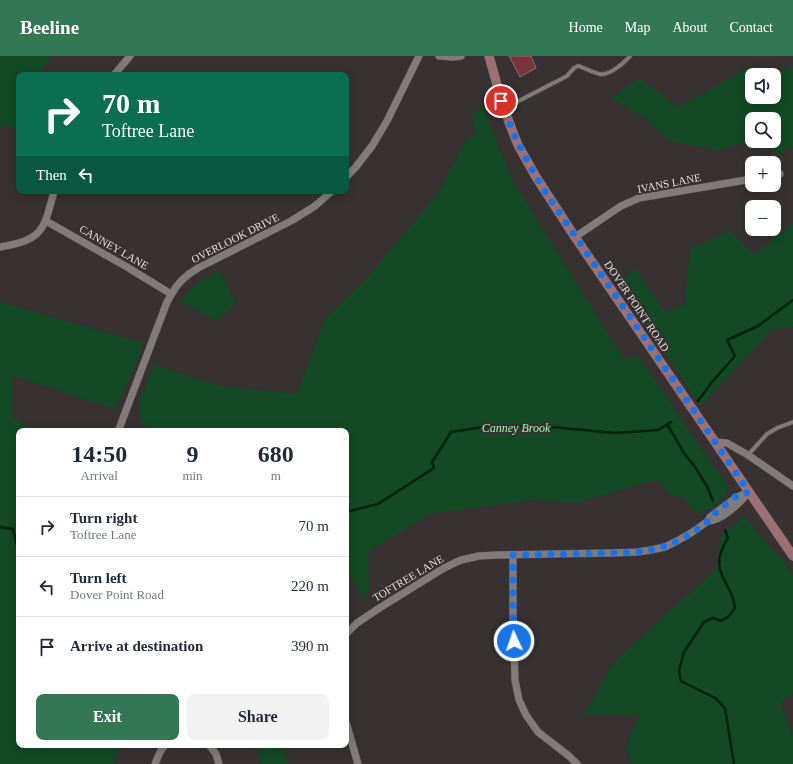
<!DOCTYPE html>
<meta charset="utf-8">
<style>
:root{--surface:#fff;--page:#f2f2f3;--text:#1f2937;--muted:#747a83;--line:#e0e1e3;--accent:#337754}
body{margin:0;font-family:"Times New Roman",serif;background:var(--page);color:var(--text);height:100vh;display:flex;flex-direction:column;font-size:15px;white-space:nowrap}
*{box-sizing:border-box;margin:0}
p{font-size:13px;color:var(--muted)}
.icon{flex:none;width:22px;height:22px;fill:none;stroke:currentColor;stroke-width:2;stroke-linecap:round;stroke-linejoin:round}
.map{position:relative;flex:1;overflow:hidden}
.sheet{position:absolute;left:16px;top:372px;width:333px;height:320px;display:flex;flex-direction:column;background:var(--surface);border-radius:8px;box-shadow:0 2px 10px #0003}
.sheet>*{flex:none}
.top-card{position:absolute;left:16px;top:16px;width:333px;height:122px;border-radius:8px;box-shadow:0 2px 10px #0003;background:#0b6e4f;color:#fff;overflow:hidden}
.buttons{position:absolute;left:745px;top:12px;display:grid;gap:8px}
.buttons a{display:grid;place-items:center;width:36px;height:36px;border-radius:8px;background:var(--surface);box-shadow:0 2px 10px #0003;font-size:20px}
.pin{position:absolute;display:grid;place-items:center;width:34px;height:34px;color:#fff;margin:-17px;border:2px solid #fff;border-radius:50%;box-shadow:0 1px 4px #0007}
.me{position:absolute;width:44px;margin:-22px;rotate:357deg;stroke-linejoin:round;filter:drop-shadow(0 0 3px #0008)}
.turn{display:flex;align-items:center;gap:14px;height:84px;padding:0 20px;font-size:18px}
.turn .icon{width:52px;height:52px;stroke-width:2.5}
.turn b{display:block;font-size:28px;line-height:34px}
.then{display:flex;align-items:center;height:38px;padding:0 20px;background:#0003;gap:8px;font-size:15px}
.eta{display:flex;justify-content:space-evenly;align-items:center;height:68px;text-align:center}
.eta b{font-size:24px;font-weight:600;line-height:28px}
.button{display:flex;gap:8px;margin-top:auto;padding:8px 20px}
.button a{flex:1;height:46px;border-radius:8px;background:var(--accent);color:#fff;font-size:16px;font-weight:600;line-height:46px;text-align:center}
.button a+a{background:var(--page);color:var(--text)}
ul{padding:0;list-style:none}
li{display:flex;align-items:center;gap:12px;height:60px;padding:0 20px;border-top:1px solid var(--line)}
li div{flex:1}
li b{display:block;font-size:15px}
li em{font-style:normal}
header{display:flex;align-items:center;gap:24px;box-sizing:border-box;height:56px;padding:0 20px;background:var(--accent);color:#fff}
header strong{font-size:19px}
nav{display:flex;gap:22px;margin-inline-start:auto;font-size:14px}
.map>svg:first-child{display:block}
.green{fill:#134924;fill-rule:evenodd}
.lines{fill:none;stroke-linecap:round;stroke-linejoin:round}
.stream{stroke:#01240c;stroke-width:2.5}
.building{fill:#7c343b;stroke:#7c7575}
.service-casing{stroke:#555050;stroke-width:5}
.minor-casing{stroke:#555050;stroke-width:8}
.secondary-casing{stroke:#555050;stroke-width:10}
.service{stroke:#827b7b;stroke-width:3.5}
.minor{stroke:#827b7b;stroke-width:7}
.secondary{stroke:#9e7074;stroke-width:9}
.route{stroke:#1a73e8;stroke-width:7;stroke-dasharray:0 12.6}
.labels{text-anchor:middle;stroke-width:4;stroke-linejoin:round;paint-order:stroke}
.street-label{font-size:11px;fill:#e1dddd;stroke:#373132}
.water-label{font-size:12px;font-style:italic;fill:#9cf7b0;stroke:#373132}
</style>
<header>
<strong>Beeline</strong>
<nav><a>Home</a><a>Map</a><a>About</a><a>Contact</a></nav>
</header>
<div class="map">
<svg width="793" height="708" viewBox="0 0 793 708">
<rect width="100%" height="100%" fill="#373132"/>
<g class="green">
<path d="M 0,0 L 51,0 L 39,19 L 19,19 L 19,74 L 4,68 L 0,73 Z"/>
<path d="M 793,8 L 793,90 L 779,99 L 763,85 L 774,85 L 774,63 L 752,63 L 752,83 L 717,95 L 666,84 L 648,64 L 611,42 L 640,22 L 677,51 L 703,38 L 748,11 L 785,15 ZM 752,19 L 774,19 L 774,41 L 752,41 Z"/>
<path d="M 482,49 L 511,122 L 624,304 L 637,298 L 692,379 L 727,429 L 726,440 L 702,459 L 699,455 L 695,457 L 683,441 L 671,440 L 659,425 L 648,426 L 576,447 L 533,444 L 431,458 L 368,495 L 369,535 L 365,544 L 350,519 L 346,521 L 346,375 L 151,375 L 140,364 L 140,342 L 154,309 L 221,330 L 297,338 L 325,263 L 365,224 L 438,138 L 465,86 L 476,78 L 472,62 Z"/>
<path d="M 793,167 L 793,271 L 772,274 L 701,350 L 649,274 L 622,225 L 635,212 L 665,256 L 685,248 L 690,193 L 730,175 L 754,199 Z"/>
<path d="M 219,215 L 236,247 L 216,265 L 181,245 C 191,231 204,223 219,215 Z"/>
<path d="M 0,246 L 143,287 L 139,302 L 115,353 L 13,320 L 12,361 L 36,375 L 19,375 L 19,689 L 120,689 L 114,708 L 0,708 Z"/>
<path d="M 744,460 L 773,495 L 784,505 L 793,520 L 793,637 L 780,647 L 793,680 L 793,708 L 632,708 L 626,690 L 639,659 L 584,659 L 615,605 L 715,515 L 722,480 Z"/>
<path d="M 256,689 L 283,689 L 288,708 L 261,708 Z"/>
</g>
<g class="lines">
<g class="stream">
<path d="M 698,345 L 712,326 L 735,300 L 727,284 L 758,270 L 793,244"/>
<path d="M 667,368 L 684,397 L 695,411 L 708,432 L 713,445"/>
<path d="M 346,456 L 378,448 L 434,412 L 432,406 L 451,376 L 489,370 L 551,371 L 615,377 L 658,374 L 671,366"/>
<path d="M 0,471 L 13,473 L 19,498"/>
<path d="M 725,474 L 728,482 C 725,487 722,492 721,497 C 714,514 728,527 733,542 C 734,545 734,549 735,552 L 728,561 L 721,565 L 713,562 L 704,566 L 684,596 L 679,614 L 681,625 L 715,642 L 725,652 L 734,708"/>
</g>
</g>
<path class="building" d="M 509,0 L 531,0 L 536,12 L 520,21 Z"/>
<g class="lines">
<defs>
<g id="service">
<path d="M 505,52 L 567,20 L 574,12 L 578,10 C 585,12 592,16 600,18 C 609,20 624,7 630,0"/>
<path d="M 748,399 L 767,378 L 777,372 L 793,366"/>
</g>
<g id="minor">
<path d="M 439,0 L 453,1 L 461,0"/>
<path d="M 114,19 L 130,0"/>
<path d="M 774,119 L 780,118"/>
<path d="M 346,121 L 355,112 L 372,90 L 387,65 L 419,0"/>
<path d="M 46,165 L 127,211 L 171,238"/>
<path d="M 575,181 L 621,150 L 639,142 L 752,123"/>
<path d="M 0,191 C 43,184 44,174 54,135"/>
<path d="M 119,373 L 167,246 L 176,231 L 181,225 L 189,218 L 198,212 L 291,165 L 315,150 L 332,135"/>
<path d="M 715,386 L 727,387 L 748,399 L 793,430"/>
<path d="M 708,465 C 721,465 740,447 748,437"/>
<path d="M 513,499 L 513,559 L 515,624 L 519,644 L 526,659 L 538,676 L 569,700 L 577,708"/>
<path d="M 346,578 L 357,567 L 381,551 L 444,512 L 461,504 L 479,500 L 498,499 L 611,497 L 637,496 L 651,494 L 665,491 L 677,485 L 691,477 L 708,465 L 710,461 L 737,441 L 749,436"/>
<path d="M 346,666 L 358,708"/>
<path d="M 209,689 L 216,698 L 219,708"/>
<path d="M 155,708 L 160,696 L 165,689"/>
</g>
<path id="secondary" d="M 489,0 L 499,36 L 510,69 L 518,89 L 536,121 L 575,181 L 715,386 L 749,436 L 793,500"/>
</defs>
<use href="#service" class="service-casing"/>
<use href="#minor" class="minor-casing"/>
<use href="#secondary" class="secondary-casing"/>
<use href="#service" class="service"/>
<use href="#minor" class="minor"/>
<use href="#secondary" class="secondary"/>
</g>
<g class="lines">
<path class="route" d="M 501,45 C 512,78 528,108 546,137 L 749,436 L 736,440 L 710,461 L 708,465 L 692,477 L 678,485 L 665,490 L 651,494 L 637,496 L 611,497 L 513,499 L 513,559 L 514,585"/>
</g>
<g class="labels">
<g class="street-label">
<text transform="translate(669 127) rotate(-11)" y="4">IVANS LANE</text>
<text transform="translate(235 182) rotate(-27)" y="4">OVERLOOK DRIVE</text>
<text transform="translate(114 191) rotate(30)" y="4">CANNEY LANE</text>
<text transform="translate(637 250) rotate(56)" y="4">DOVER POINT ROAD</text>
<text transform="translate(408 522) rotate(-31)" y="4">TOFTREE LANE</text>
</g>
<g class="water-label">
<text x="516" y="376">Canney Brook</text>
</g>
</g>
</svg>
<div class="buttons">
<a><svg class="icon" aria-label="sound" viewBox="0 0 24 24"><path d="M4 9h4l5-4v14l-5-4H4zM17 9q2 3 0 6"/></svg></a>
<a><svg class="icon" aria-label="search" viewBox="0 0 24 24"><circle cx="10" cy="10" r="6"/><path d="M15 15l6 6"/></svg></a>
<a>+</a>
<a>−</a>
</div>
<div class="pin" style="left:501px;top:45px;background:#d93025"><svg class="icon" aria-label="arrive" viewBox="0 0 24 24"><path d="M6 21V4h12l-3 4 3 4H6"/></svg></div>
<svg class="me" style="left:514px;top:585px" viewBox="-20 -20 40 40"><circle r="17" fill="#1a73e8" stroke="#fff" stroke-width="3"/><path d="M0-11L8 9 0 5-8 9z" fill="#fff"/></svg>
<div class="top-card">
<div class="turn"><svg class="icon" aria-label="right" viewBox="0 0 24 24"><path d="M7 20v-9h11M14 6l5 5-5 5"/></svg><div><b>70 m</b>Toftree Lane</div></div>
<div class="then">Then<svg class="icon" aria-label="left" viewBox="0 0 24 24"><path d="M17 20v-9H6M10 6l-5 5 5 5"/></svg></div>
</div>
<section class="sheet">
<div class="eta">
<div><b>14:50</b><p>Arrival</p></div>
<div><b>9</b><p>min</p></div>
<div><b>680</b><p>m</p></div>
</div>
<ul>
<li><svg class="icon" aria-label="right" viewBox="0 0 24 24"><path d="M7 20v-9h11M14 6l5 5-5 5"/></svg><div><b>Turn right</b><p>Toftree Lane</p></div><em>70 m</em></li>
<li><svg class="icon" aria-label="left" viewBox="0 0 24 24"><path d="M17 20v-9H6M10 6l-5 5 5 5"/></svg><div><b>Turn left</b><p>Dover Point Road</p></div><em>220 m</em></li>
<li><svg class="icon" aria-label="arrive" viewBox="0 0 24 24"><path d="M6 21V4h12l-3 4 3 4H6"/></svg><div><b>Arrive at destination</b></div><em>390 m</em></li>
</ul>
<div class="button"><a>Exit</a><a>Share</a></div>
</section>
</div>
